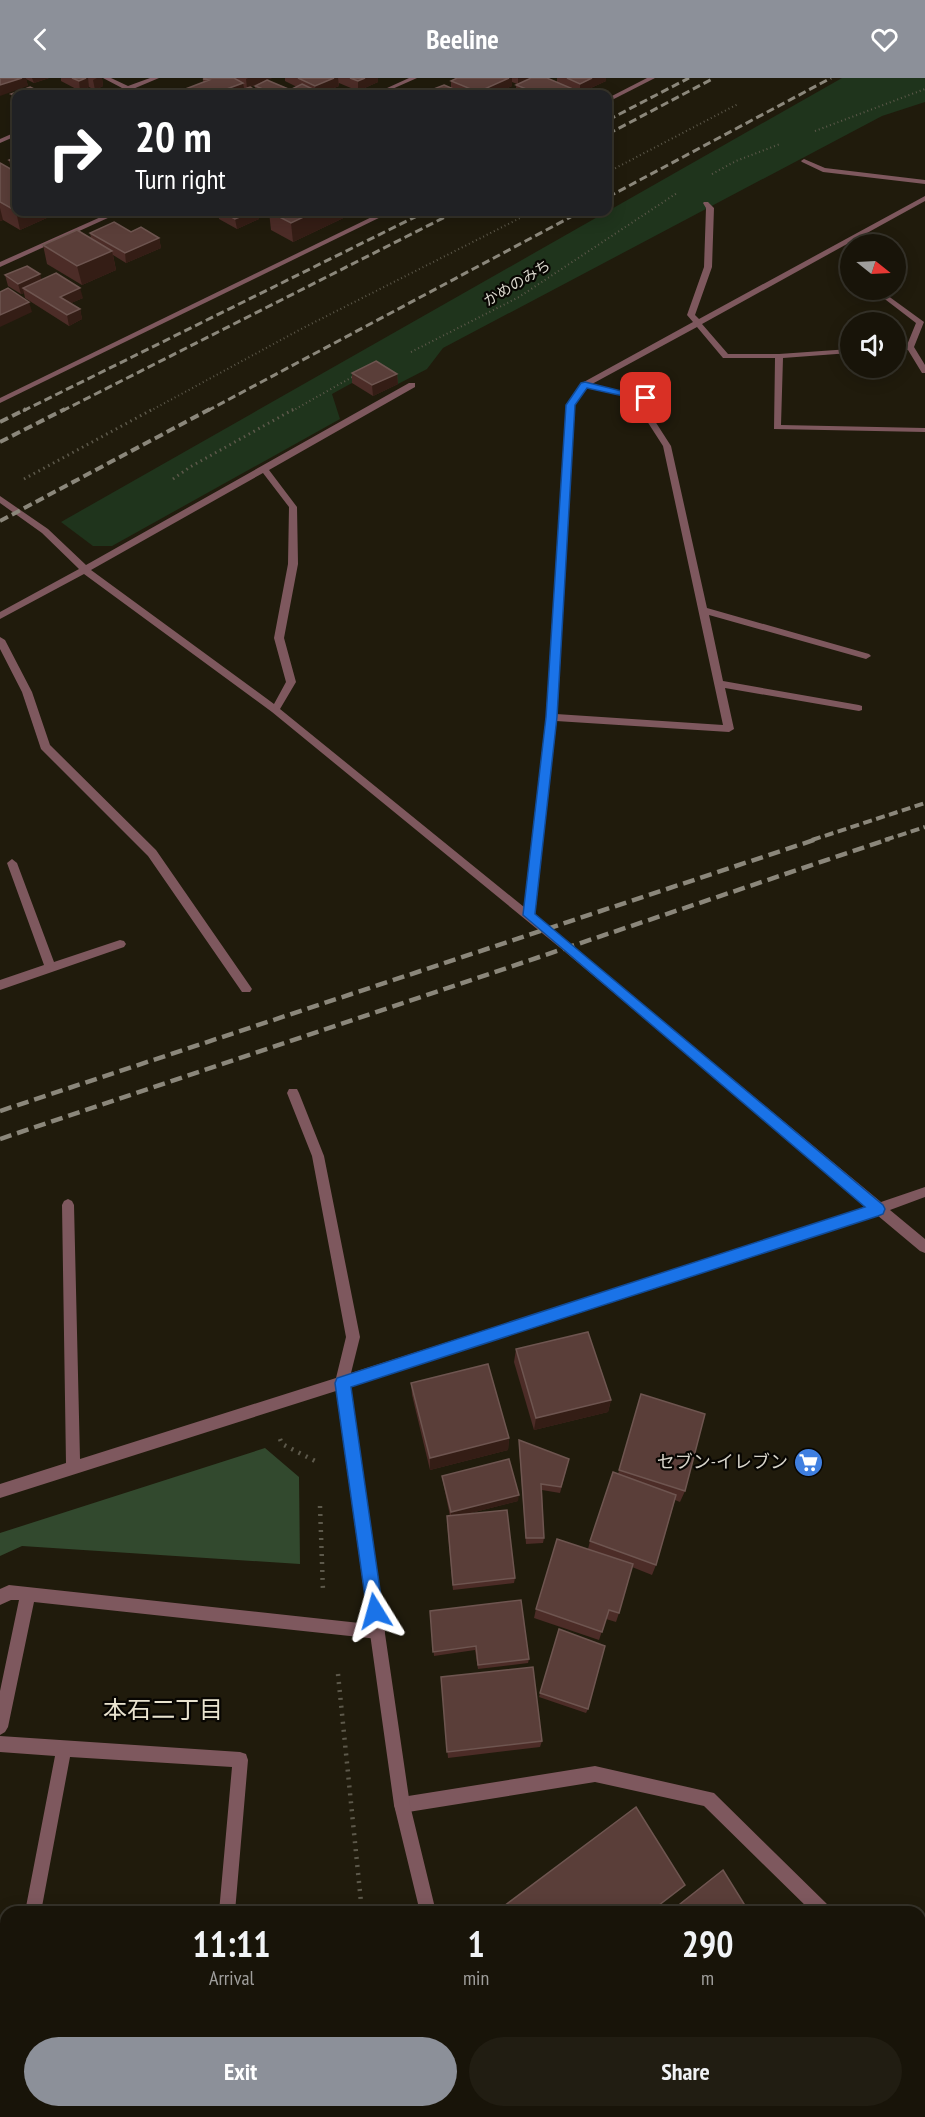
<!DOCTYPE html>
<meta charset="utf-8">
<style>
:root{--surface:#181409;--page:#211d12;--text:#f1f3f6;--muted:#9f9e9c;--line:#36332a;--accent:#8c9099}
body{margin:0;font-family:"PT Sans Narrow","Noto Sans JP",sans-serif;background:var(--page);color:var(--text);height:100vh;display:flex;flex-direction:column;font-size:22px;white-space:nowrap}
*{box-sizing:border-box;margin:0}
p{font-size:20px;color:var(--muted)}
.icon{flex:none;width:33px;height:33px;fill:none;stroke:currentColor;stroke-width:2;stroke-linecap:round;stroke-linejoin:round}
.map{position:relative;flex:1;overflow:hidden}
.details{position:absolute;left:0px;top:1828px;width:926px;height:212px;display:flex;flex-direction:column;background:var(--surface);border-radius:18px 18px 0 0;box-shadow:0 3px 15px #0003,0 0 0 2px var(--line)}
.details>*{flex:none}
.hud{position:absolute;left:12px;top:12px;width:600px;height:126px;border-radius:12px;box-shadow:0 3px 15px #0003,0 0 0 2px var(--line);background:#202124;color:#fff;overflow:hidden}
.needle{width:39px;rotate:108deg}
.controls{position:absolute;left:840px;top:156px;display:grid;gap:12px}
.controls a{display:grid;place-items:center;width:66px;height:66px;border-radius:50%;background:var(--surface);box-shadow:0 3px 15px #0003,0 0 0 2px var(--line);font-size:30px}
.pin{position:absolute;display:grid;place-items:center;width:51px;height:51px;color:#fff;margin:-26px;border-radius:12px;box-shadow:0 3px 9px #0006}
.me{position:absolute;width:66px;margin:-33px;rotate:352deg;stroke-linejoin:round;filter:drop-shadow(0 0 4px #0008)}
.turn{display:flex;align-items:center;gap:21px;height:126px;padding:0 24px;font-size:27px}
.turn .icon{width:78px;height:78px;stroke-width:2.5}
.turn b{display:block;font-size:42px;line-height:51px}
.eta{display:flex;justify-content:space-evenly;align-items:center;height:102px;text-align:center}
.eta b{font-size:36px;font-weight:600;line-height:42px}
.cta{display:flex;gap:12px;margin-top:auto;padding:12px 24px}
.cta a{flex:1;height:69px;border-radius:36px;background:var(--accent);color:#fff;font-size:24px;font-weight:600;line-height:69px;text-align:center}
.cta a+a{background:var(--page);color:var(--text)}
header{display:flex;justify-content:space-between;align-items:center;height:78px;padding:0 24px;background:var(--accent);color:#fff;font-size:27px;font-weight:600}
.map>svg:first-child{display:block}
.green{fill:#1f341c}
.forest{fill:#32492e}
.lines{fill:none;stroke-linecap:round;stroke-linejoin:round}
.path-far2{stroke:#5d594b;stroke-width:2;stroke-dasharray:1 3;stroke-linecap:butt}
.path-far1{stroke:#5d594b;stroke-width:3;stroke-dasharray:1.5 4;stroke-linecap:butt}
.path{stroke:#5d594b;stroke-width:4.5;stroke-dasharray:2 6;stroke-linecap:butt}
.lane{fill:#7e585e;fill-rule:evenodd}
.street{fill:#7e585e;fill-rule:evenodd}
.rail-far2{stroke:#8b877b;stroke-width:3;stroke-dasharray:8 4;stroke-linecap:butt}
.rail-far1{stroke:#8b877b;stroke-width:4;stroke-dasharray:9 4.5;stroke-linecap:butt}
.rail{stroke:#8b877b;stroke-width:4.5;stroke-dasharray:12 6;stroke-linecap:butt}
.wall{fill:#4c2c27;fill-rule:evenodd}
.shaded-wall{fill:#341d15}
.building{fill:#5a3e39;stroke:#6e5550;stroke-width:1.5}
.route{fill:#1a73e8;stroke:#114b97;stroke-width:1.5}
.labels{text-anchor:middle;stroke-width:4.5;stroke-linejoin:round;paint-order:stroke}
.far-street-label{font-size:15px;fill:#d7d4ca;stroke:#080602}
.poi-label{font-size:18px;fill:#d7d4ca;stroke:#080602;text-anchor:end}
.near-neighbourhood-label{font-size:24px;fill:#e9e3cf;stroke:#080602}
</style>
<header><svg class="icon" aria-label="back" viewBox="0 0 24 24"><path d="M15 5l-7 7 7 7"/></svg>Beeline<svg class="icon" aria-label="heart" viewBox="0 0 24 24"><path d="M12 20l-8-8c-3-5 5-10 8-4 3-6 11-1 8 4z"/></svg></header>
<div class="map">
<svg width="925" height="2039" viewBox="0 0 925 2039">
<rect width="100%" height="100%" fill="#201b0c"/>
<path class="green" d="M 842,0 L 925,0 L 925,24 L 882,38 L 443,270 L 427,291 L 398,306 L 352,305 L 332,316 L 340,341 L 112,468 L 93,468 L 61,444 Z"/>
<path class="forest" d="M 265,1370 L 299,1399 L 300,1486 L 22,1468 L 0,1478 L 0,1455 Z"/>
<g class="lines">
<g class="path-far2">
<path d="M 815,53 L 925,11"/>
<path d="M 608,94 L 738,26"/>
<path d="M 712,96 L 736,83 L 780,66"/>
<path d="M 411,274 L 519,219 L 677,115"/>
<path d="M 150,333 L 303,250 L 532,134"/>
<path d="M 292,333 L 354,298"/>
</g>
<g class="path-far1">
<path d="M 24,401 L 153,331"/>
<path d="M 173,401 L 190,389 L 294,331"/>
</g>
<g class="path">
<path d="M 280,1361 L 282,1366 L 315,1383"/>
<path d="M 320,1428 L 323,1513"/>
<path d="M 338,1596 L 362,1834"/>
</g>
<g class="lane">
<path d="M 9,1507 L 378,1547 L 383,1549 L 385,1554 L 383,1559 L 378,1561 L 34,1524 L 8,1649 L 5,1654 L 0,1657 L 0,1613 L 19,1522 L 11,1522 L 0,1527 L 0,1511 Z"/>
<path d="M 0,1658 L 240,1674 L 246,1676 L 248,1682 L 235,1834 L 219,1834 L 232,1689 L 70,1679 L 41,1834 L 25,1834 L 55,1678 L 0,1674 Z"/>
<path d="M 595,1688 L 714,1715 L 829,1828 L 831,1834 L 812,1834 L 704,1728 L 595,1704 L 402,1735 L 396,1733 L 394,1727 L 396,1721 L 402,1719 Z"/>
<path d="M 920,1921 L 925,1924 L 925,1944 L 920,1941 Z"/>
<path d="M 6,1986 L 6,2034 L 8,2034 L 6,2037 L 0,2039 L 0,1989 Z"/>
<rect x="201" y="2034" width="18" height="5"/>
<path d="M 401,2034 L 424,2034 L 422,2039 L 399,2039 Z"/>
</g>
<g class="street">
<path d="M 103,0 L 111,0 L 128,8 L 150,0 L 159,0 L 133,11 L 141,16 L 134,16 L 127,13 L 118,16 L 110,16 L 122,10 Z"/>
<path d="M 409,0 L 417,0 L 381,16 L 374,16 Z"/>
<path d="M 647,0 L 655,0 L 608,24 L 608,20 Z"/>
<path d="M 16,54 L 16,58 L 0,65 L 0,61 Z"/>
<path d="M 804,81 L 825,90 L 925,102 L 925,106 L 823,94 L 802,84 L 801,83 Z"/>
<path d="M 925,118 L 925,123 L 702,246 L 728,276 L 779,276 L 850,271 L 850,275 L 783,280 L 781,347 L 925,350 L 925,354 L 774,351 L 775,280 L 723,280 L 697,249 L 592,306 L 650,320 L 653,340 L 671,368 L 707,530 L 869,576 L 871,578 L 866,581 L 709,537 L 723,603 L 859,627 L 862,628 L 862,632 L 859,633 L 725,610 L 734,651 L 729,654 L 556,643 L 535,837 L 881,1124 L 925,1109 L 925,1119 L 890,1132 L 925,1161 L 925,1175 L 920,1173 L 877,1137 L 349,1309 L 410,1727 L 436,1834 L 420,1834 L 394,1727 L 336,1313 L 0,1420 L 0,1406 L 66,1385 L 62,1127 L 64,1123 L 68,1121 L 72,1123 L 74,1127 L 80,1381 L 336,1300 L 346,1259 L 312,1078 L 287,1015 L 289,1011 L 297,1011 L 299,1015 L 324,1078 L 360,1259 L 351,1295 L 868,1129 L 564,873 L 272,634 L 84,496 L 0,541 L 0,534 L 79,491 L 42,455 L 0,425 L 0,418 L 48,451 L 86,487 L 409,305 L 415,305 L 415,309 L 269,392 L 297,429 L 298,486 L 284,560 L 296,604 L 280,631 L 524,829 L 546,639 L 567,327 L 582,305 L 693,244 L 687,237 L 704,189 L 706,130 L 703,125 L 704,124 L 708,124 L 714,130 L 712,189 L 695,237 L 699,241 ZM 587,310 L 642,322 L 645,340 L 663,368 L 723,647 L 556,636 L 575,327 ZM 263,395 L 289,429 L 288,486 L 274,560 L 286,604 L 274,626 L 91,492 Z"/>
<path d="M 112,134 L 121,134 L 0,189 L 0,184 Z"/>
<path d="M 382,134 L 391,134 L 0,325 L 0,320 Z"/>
<path d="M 873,212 L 880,212 L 924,244 L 914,269 L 925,287 L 925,295 L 922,295 L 908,272 L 896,272 L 896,268 L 907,267 L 916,245 Z"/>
<path d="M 0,559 L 5,562 L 32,614 L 50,667 L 156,772 L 250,908 L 252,911 L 250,914 L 242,914 L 148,778 L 41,671 L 22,614 L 0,571 Z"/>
<path d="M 12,781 L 17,785 L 54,884 L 120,862 L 124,863 L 126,866 L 124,869 L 0,912 L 0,902 L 44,887 L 7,785 Z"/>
<path d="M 512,2034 L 530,2034 L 532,2039 L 514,2039 Z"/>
</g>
<g class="rail-far2">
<path d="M 608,42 L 689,0"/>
<path d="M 608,56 L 714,0"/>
<path d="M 608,119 L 831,0"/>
<path d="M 23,333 L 425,134"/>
<path d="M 62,333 L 455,134"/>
<path d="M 207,333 L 580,134"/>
</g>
<g class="rail-far1">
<path d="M 0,344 L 26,331"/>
<path d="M 0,364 L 65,331"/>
<path d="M 0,443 L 210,331"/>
<path d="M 812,762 L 925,725"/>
<path d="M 885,762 L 925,749"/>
</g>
<g class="rail">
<path d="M 0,1033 L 817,761"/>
<path d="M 0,1061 L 889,761"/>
</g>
</g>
<g class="wall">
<path d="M 0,0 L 49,0 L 34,5 L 26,1 L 28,8 Z"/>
<path d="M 61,0 L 102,0 L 103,8 L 95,12 L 89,9 L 80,13 L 61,3 Z"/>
<path d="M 207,0 L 272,0 L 267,2 L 292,12 L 292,11 L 297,9 L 285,3 L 285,0 L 378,0 L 378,4 L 358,13 L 339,5 L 339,8 L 322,15 L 323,16 L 184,16 L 183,12 L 203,5 L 203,1 ZM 266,3 L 255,8 L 255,12 L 250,9 Z"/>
<path d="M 457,0 L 547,0 L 557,4 L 557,0 L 606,0 L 606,3 L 580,15 L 580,16 L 516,16 L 516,7 L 517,6 L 512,4 L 512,8 L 494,16 L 421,16 L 451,10 L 451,3 Z"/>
<path d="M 11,16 L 16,16 L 16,27 L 14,25 Z"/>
<path d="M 16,79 L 16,134 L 60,134 L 20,152 L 3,142 L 0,143 L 0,85 L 11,91 L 9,82 Z"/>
<path d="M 218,134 L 356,134 L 293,164 L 271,152 L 269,134 L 264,137 L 258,134 L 259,141 L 237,151 L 219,141 Z"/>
<path d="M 131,154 L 159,160 L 161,170 L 126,185 L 113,177 L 116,192 L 82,207 L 47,186 L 43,167 L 91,160 L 90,155 Z"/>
<path d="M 5,197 L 42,201 L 83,220 L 71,225 L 80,231 L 82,241 L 69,248 L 25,220 L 24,215 L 21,216 L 8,208 Z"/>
<path d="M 352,295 L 397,296 L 398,306 L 373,318 L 352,305 Z"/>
<path d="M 516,1271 L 611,1322 L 608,1334 L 534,1352 L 514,1284 Z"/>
<path d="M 411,1305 L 509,1360 L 508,1372 L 430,1392 L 412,1317 Z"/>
<path d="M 641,1316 L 685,1413 L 680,1424 L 675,1422 L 656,1487 L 652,1497 L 632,1489 L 619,1535 L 616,1544 L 606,1541 L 599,1562 L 534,1540 L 536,1531 L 588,1471 L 590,1463 L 618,1396 Z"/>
<path d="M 519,1362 L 569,1381 L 560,1415 L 542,1412 L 544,1460 L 543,1465 L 526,1466 L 519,1368 Z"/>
<path d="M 442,1398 L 518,1423 L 463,1437 L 515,1500 L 514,1505 L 453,1512 L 447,1444 L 450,1438 L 443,1404 Z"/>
<path d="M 430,1533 L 529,1581 L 528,1585 L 478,1591 L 475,1572 L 434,1578 Z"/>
<path d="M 559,1551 L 588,1631 L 586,1635 L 539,1619 Z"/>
<path d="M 441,1599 L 542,1663 L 540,1669 L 448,1680 Z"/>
<path d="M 723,1792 L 739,1834 L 669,1834 L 720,1794 Z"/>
<path d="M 702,2034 L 812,2034 L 817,2039 L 698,2039 Z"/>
<path d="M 867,2034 L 920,2034 L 917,2039 L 872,2039 Z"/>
</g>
<g class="shaded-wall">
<path d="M 22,0 L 26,0 L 28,8 L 0,18 L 0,7 Z"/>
<path d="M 32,0 L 49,0 L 34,5 Z"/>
<path d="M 86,0 L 88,0 L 89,9 L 80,13 L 79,3 Z"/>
<path d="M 97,0 L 102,0 L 103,8 L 95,12 L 93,2 Z"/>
<path d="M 248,0 L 272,0 L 247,10 L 246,1 Z"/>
<path d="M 334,0 L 338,0 L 339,8 L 318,16 L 316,16 L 315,8 Z"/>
<path d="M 365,0 L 378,0 L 378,4 L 358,13 L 358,3 Z"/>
<path d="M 509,0 L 512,0 L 512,8 L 494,16 L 478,16 L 478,14 Z"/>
<path d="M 518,0 L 533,0 L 518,7 Z"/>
<path d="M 592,0 L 606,0 L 606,3 L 580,15 L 580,16 L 576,16 L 580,15 L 580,6 Z"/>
<path d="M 243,5 L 245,15 L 240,16 L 213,16 Z"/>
<path d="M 0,130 L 3,142 L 0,143 Z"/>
<path d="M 16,132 L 16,134 L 60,134 L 20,152 L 16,133 Z"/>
<path d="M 252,134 L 258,134 L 259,141 L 237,151 L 235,141 Z"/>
<path d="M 314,134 L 356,134 L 293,164 L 291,145 Z"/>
<path d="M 159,160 L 161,170 L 126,185 L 125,175 Z"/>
<path d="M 112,173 L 116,192 L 82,207 L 77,188 Z"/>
<path d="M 40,196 L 43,206 L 23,210 L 24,215 L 21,216 L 18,206 Z"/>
<path d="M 80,210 L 83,220 L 62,229 L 60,219 Z"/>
<path d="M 29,224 L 32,234 L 0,249 L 0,237 Z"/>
<path d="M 80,231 L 82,241 L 69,248 L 67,237 Z"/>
<path d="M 397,296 L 398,306 L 373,318 L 372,307 Z"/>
<path d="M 611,1322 L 608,1334 L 534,1352 L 536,1340 Z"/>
<path d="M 509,1360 L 508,1372 L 430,1392 L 430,1380 Z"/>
<path d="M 519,1417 L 518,1423 L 451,1440 L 451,1434 Z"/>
</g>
<g class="building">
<path d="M 0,0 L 22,0 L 0,7 Z"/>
<path d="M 72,0 L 86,0 L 79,3 Z"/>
<path d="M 207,0 L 234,0 L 243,5 L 213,16 L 190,16 L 183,12 L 209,2 L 203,1 Z"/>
<path d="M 298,0 L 334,0 L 315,8 Z"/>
<path d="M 350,0 L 365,0 L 358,3 Z"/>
<path d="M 457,0 L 509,0 L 478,14 L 451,3 Z"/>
<path d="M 531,0 L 547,0 L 580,14 L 576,16 L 539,16 L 516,7 Z"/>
<path d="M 567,0 L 592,0 L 580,6 Z"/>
<path d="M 267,2 L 300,16 L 276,16 L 255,8 Z"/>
<path d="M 302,6 L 323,16 L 305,16 L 292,11 Z"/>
<path d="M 444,7 L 465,16 L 421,16 Z"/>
<path d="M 30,9 L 44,16 L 16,16 L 16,18 L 11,16 Z"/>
<path d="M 250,9 L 262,16 L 230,16 Z"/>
<path d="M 136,12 L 144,16 L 124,16 Z"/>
<path d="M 16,79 L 16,86 L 9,82 Z"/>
<path d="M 0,85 L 16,94 L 16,133 L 0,124 Z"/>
<path d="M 222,134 L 252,134 L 235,141 Z"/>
<path d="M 270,134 L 314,134 L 291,145 Z"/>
<path d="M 114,144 L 131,154 L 141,149 L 159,160 L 125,175 L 90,155 Z"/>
<path d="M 77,152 L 112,173 L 77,188 L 43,167 Z"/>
<path d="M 27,188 L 40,196 L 18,206 L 5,197 Z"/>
<path d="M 56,195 L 80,210 L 60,219 L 80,231 L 67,237 L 23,210 Z"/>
<path d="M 8,210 L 29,224 L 0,237 L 0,214 Z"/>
<path d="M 376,283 L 397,296 L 372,307 L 352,295 Z"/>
<path d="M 588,1254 L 611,1322 L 536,1340 L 516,1271 Z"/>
<path d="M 488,1286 L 509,1360 L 430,1380 L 411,1305 Z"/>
<path d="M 641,1316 L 705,1336 L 685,1413 L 619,1392 Z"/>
<path d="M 519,1362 L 569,1381 L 561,1409 L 541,1406 L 544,1460 L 526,1460 Z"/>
<path d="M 509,1381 L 519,1417 L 451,1434 L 442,1398 Z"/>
<path d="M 613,1394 L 676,1417 L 656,1487 L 590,1463 Z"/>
<path d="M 507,1432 L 515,1500 L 453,1507 L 447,1438 Z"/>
<path d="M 557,1461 L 633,1486 L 619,1535 L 609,1532 L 602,1554 L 536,1531 Z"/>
<path d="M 521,1522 L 529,1581 L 478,1587 L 476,1568 L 433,1574 L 430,1533 Z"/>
<path d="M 559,1551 L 605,1568 L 588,1631 L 540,1615 Z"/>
<path d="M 533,1589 L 542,1663 L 447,1674 L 441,1599 Z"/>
<path d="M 636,1729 L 685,1807 L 650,1834 L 503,1834 L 500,1831 Z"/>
<path d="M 723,1792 L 746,1829 L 739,1834 L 670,1834 Z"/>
<path d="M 920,1956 L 925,1961 L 925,2026 L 917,2039 L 880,2039 L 875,2034 L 920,2034 Z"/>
<path d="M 597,2034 L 651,2034 L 646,2039 L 600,2039 Z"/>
<path d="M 711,2034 L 812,2034 L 817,2039 L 707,2039 Z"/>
</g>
<path class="route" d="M 585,304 L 650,320 L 646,323 L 587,310 L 575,327 L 557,639 L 535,836 L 883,1127 L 885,1131 L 883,1136 L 878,1138 L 351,1309 L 383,1533 L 381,1539 L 375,1541 L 369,1539 L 367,1533 L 335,1305 L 337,1300 L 865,1129 L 523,837 L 546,639 L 566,327 L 581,305 Z"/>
<defs>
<symbol id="supermarket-disc" viewBox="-11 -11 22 22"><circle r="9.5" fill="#3f7fe0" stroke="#080602"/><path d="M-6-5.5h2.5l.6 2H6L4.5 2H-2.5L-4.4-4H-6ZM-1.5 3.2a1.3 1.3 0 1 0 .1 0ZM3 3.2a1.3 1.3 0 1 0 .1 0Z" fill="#fff"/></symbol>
</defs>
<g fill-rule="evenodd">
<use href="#supermarket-disc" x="792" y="1368" width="33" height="33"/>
</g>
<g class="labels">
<g class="far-street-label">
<text transform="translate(517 205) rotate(-31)" y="5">かめのみち</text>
</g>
<g class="poi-label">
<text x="788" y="1390">セブン-イレブン</text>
</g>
<g class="near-neighbourhood-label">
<text x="163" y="1640">本石二丁目</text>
</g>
</g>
</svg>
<div class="controls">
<a><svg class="needle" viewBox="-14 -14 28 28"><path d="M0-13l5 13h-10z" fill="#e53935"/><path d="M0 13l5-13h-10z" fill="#9f9e9c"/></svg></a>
<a><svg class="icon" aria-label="sound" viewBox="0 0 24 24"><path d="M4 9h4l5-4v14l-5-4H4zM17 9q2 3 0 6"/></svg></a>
</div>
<div class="pin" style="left:646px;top:320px;background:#d93025"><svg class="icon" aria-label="arrive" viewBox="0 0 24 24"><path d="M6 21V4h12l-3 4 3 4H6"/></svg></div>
<svg class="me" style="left:375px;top:1533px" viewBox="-20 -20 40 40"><path d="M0-17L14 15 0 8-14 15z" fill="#1a73e8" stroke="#fff" stroke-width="4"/></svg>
<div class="hud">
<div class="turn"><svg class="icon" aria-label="right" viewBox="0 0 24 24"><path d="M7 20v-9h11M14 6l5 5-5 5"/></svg><div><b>20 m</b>Turn right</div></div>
</div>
<section class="details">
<div class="eta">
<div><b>11:11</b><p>Arrival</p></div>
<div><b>1</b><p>min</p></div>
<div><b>290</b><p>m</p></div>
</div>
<div class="cta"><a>Exit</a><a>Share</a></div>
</section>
</div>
